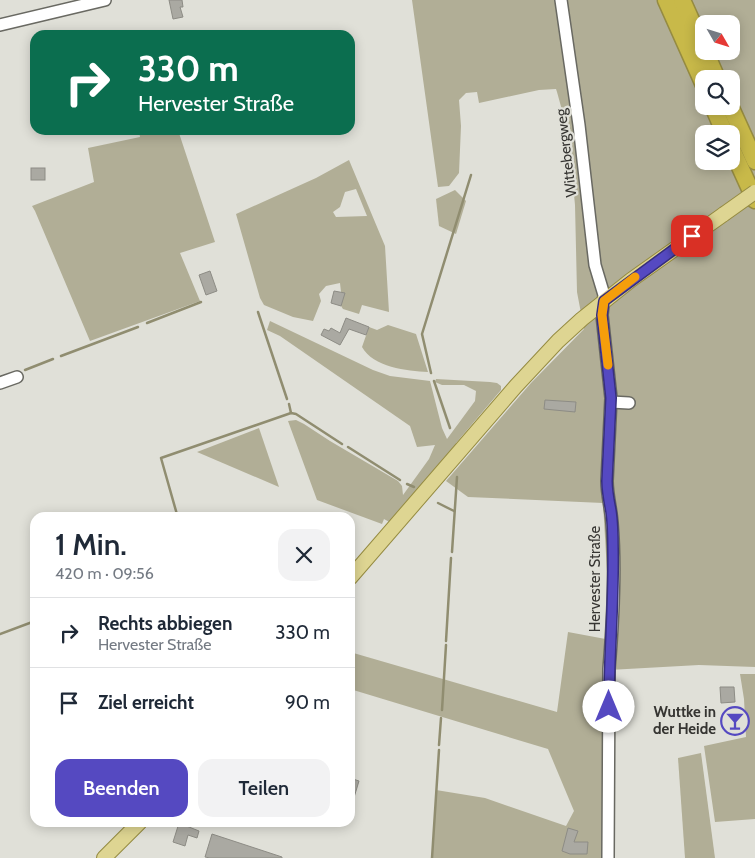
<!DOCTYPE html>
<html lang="de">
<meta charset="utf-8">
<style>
:root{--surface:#fff;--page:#f2f2f3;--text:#1f2937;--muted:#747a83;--line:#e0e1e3;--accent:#5549c1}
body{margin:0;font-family:Cabin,sans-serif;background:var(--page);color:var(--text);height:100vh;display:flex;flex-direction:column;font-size:19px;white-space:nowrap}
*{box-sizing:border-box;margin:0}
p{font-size:16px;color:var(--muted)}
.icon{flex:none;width:28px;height:28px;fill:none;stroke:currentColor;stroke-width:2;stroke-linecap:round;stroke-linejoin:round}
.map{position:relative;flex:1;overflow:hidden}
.details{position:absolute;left:30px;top:512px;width:325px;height:315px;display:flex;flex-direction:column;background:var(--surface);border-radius:15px;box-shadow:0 2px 12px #0003}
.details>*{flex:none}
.banner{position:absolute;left:30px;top:30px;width:325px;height:105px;border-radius:15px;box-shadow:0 2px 12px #0003;background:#0b6e4f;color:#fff;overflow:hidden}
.needle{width:32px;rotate:129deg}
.buttons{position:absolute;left:695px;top:15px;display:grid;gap:10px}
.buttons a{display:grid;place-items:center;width:45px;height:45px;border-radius:10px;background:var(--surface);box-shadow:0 2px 12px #0003;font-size:25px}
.pin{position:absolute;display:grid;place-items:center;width:42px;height:42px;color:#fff;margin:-21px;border-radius:10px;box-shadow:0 2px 8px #0006}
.me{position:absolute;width:55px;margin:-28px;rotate:0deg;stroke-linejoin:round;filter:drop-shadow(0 0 4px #0008)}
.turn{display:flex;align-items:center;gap:18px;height:105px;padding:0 25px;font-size:22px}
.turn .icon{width:65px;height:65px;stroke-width:2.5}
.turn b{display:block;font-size:35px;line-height:42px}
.round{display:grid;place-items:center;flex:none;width:52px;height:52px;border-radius:15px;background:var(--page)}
.head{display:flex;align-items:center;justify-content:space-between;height:85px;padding:0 25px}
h1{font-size:30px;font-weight:600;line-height:38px}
.primary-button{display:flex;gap:10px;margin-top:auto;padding:10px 25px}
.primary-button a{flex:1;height:58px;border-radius:15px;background:var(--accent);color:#fff;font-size:20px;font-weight:600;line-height:58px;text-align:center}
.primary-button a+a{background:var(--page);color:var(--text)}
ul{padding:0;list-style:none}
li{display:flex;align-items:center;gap:15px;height:70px;padding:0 25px;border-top:1px solid var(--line)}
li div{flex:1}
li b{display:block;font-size:19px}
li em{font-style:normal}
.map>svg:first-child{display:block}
.green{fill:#b1ae96;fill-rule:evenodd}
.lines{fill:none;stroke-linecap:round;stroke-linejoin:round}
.stream{stroke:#908d70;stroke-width:2.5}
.building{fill:#aaa9a2;stroke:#8d8c85}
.minor-casing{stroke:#696962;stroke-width:14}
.major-casing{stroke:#958b41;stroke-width:16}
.highway-casing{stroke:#958b41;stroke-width:19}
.minor{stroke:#fff;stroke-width:11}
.major{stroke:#ded592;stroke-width:14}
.highway{stroke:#c8b949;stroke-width:16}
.major-bridge-casing{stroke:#958b41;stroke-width:16;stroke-linecap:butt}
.major-bridge{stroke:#ded592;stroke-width:14}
.route-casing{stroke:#372f7d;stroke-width:12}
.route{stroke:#5549c1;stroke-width:9}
.slow{stroke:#f59e0b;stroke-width:9}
.labels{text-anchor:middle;stroke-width:4.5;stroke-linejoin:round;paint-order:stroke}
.street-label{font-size:15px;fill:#363532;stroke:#e0e0d8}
.poi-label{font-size:15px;font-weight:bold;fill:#363532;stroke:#e0e0d8;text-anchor:end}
</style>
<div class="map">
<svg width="755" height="858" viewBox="0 0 755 858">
<rect width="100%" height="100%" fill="#e0e0d8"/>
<g class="green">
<path d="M 412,0 L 755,0 L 755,667 L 699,665 L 609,670 L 608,858 L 432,858 L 436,790 L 485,798 L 566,826 L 574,811 L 548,749 L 350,689 L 350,652 L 557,712 L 568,632 L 611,640 L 603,503 L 468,497 L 446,481 L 531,383 L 584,329 L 577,292 L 575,205 L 568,132 L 557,92 L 556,89 L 539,90 L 479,103 L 477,92 L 466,93 L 459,100 L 461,126 L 459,173 L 449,186 L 438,187 ZM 704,24 L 731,24 L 731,51 L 704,51 ZM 704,79 L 731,79 L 731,106 L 704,106 ZM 704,134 L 731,134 L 731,161 L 704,161 Z"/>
<path d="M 144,130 L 178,130 L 215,242 L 180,253 L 200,301 L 90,341 L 35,211 L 32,206 L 94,182 L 88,148 L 140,137 L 139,131 Z"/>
<path d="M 349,160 L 385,246 L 389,312 L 362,305 L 359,314 L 343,309 L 341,306 L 344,293 L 341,292 L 340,283 L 326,286 L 319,294 L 321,301 L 313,321 L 293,317 L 264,305 L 260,298 L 236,214 L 316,178 ZM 356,189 L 367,216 L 336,217 L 333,212 L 340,207 L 345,192 Z"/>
<path d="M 455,190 L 466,201 L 456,234 L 439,226 L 436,199 Z"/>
<path d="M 270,321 L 373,370 L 390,376 L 430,381 L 442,428 L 447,439 L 475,401 L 476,391 L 464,385 L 442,385 L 435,382 L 436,379 L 490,382 L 497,383 L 501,386 L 501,390 L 456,443 L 455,450 L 391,523 L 384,519 L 382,524 L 317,500 L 288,421 L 296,420 L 304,424 L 330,441 L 398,481 L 402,486 L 403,495 L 429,459 L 435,445 L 417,447 L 410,426 L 280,336 L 267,330 Z"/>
<path d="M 388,325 L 416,334 L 428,372 C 407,371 373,367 362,347 L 369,327 L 377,330 Z"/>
<path d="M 259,428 L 279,487 L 197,452 Z"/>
<path d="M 740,674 L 755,674 L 755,819 L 715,822 L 704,746 L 746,737 L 744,699 Z"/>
<path d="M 701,753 L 715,858 L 685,858 L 678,758 Z"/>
</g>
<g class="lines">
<g class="stream">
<path d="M 258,312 L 287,399"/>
<path d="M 147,323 L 201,302"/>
<path d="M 61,356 L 138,327"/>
<path d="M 25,370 L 53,359"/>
<path d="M 431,373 L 422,334 L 471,175"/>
<path d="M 434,381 L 450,428"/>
<path d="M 289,404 L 291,413"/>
<path d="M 348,447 L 400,480"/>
<path d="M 407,484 L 414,487"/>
<path d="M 438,503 L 454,511"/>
<path d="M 178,518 L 161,458 L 291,413 L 296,414 L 342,444"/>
<path d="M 452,552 L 457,477"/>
<path d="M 0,634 L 35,621"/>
<path d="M 446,641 L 451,558"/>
<path d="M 442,710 L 446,645"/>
<path d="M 439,745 L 441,718"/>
<path d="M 432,858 L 439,750"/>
</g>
</g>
<g class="building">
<path d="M 169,0 L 182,0 L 183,7 L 180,7 L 183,17 L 173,19 Z"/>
<rect x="31" y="168" width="14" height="12"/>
<path d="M 210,271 L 217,291 L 206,295 L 199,275 Z"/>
<path d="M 334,291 L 345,293 L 341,306 L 331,303 Z"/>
<path d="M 346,318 L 369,327 L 366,335 L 349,329 L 340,345 L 321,335 L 324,329 L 329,331 L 331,328 L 340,333 Z"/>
<path d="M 545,400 L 576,402 L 575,412 L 544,409 Z"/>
<path d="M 720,687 L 734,687 L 735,702 L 721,703 Z"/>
<path d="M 350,778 L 359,781 L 352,804 L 350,804 Z"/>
<path d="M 179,823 L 199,831 L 197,838 L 188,835 L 185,846 L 173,842 Z"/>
<path d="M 568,828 L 578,831 L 574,842 L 588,842 L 587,854 L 570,854 L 562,851 Z"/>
<path d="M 212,834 L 282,857 L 282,858 L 210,858 L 205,857 Z"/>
</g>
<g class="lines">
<defs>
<g id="minor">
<path d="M 561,0 L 579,125 L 595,265 L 604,295 L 602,315 L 611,398 L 607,481 C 607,495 611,508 612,523 C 616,571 613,621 609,669 L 608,858"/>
<path d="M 0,25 L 105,0"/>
<path d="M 0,383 L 17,377"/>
<path d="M 611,402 L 629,403"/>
</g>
<g id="major">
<path d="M 350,578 L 516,386 L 558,341 L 582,319 L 631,280 L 724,214"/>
<path d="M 104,858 L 140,822"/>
</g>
<g id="highway">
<path d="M 666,0 L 704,85"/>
<path d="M 682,0 L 704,49"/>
<path d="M 705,51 L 717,79"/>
<path d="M 713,106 L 725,134"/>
<path d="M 730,106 L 755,161"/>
<path d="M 731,147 L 755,200"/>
</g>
</defs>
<use href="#minor" class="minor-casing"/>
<use href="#major" class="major-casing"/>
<use href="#highway" class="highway-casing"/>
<use href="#minor" class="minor"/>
<use href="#major" class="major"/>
<use href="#highway" class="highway"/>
<defs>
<path id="major-bridge" d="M 724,214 L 755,192"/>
</defs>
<use href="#major-bridge" class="major-bridge-casing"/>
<use href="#major-bridge" class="major-bridge"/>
</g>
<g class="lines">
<defs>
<path id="route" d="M 609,707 C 609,654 614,602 613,549 C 613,536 613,524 611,511 C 609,501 607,491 607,481 L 611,398 L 602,315 L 604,301 L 692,236"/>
</defs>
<use href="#route" class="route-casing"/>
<use href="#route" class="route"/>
<path class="slow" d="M 608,365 L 602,315 L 604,301 L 635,277"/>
</g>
<defs>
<symbol id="bar-ring" viewBox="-11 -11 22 22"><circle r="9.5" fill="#e0e0d8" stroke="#5549c1" stroke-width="1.5"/><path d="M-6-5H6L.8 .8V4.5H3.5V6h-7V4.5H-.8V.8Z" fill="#5549c1"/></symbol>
</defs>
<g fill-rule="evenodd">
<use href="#bar-ring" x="719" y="705" width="32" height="32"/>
</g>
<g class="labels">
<g class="street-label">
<text transform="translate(566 153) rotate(-97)" y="5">Wittebergweg</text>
<text transform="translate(595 579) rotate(-90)" y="5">Hervester Straße</text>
</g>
<g class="poi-label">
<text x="716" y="717">Wuttke in<tspan x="716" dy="17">der Heide</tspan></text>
</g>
</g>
</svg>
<div class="buttons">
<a><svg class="needle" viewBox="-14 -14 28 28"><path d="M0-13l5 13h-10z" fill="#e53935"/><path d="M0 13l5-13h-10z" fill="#747a83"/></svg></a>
<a><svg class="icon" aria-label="search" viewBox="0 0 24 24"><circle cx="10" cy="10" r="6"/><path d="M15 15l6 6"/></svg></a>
<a><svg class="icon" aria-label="layers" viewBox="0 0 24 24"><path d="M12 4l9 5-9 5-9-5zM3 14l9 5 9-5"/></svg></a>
</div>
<div class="pin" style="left:692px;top:236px;background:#d93025"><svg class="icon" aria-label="arrive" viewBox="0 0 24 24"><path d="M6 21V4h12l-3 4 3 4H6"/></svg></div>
<svg class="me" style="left:609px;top:707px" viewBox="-20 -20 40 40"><circle r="19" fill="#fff"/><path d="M0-13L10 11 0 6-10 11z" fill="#5549c1"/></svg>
<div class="banner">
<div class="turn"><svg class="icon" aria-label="right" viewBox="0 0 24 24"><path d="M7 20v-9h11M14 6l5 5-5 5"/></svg><div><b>330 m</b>Hervester Straße</div></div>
</div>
<section class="details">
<div class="head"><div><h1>1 Min.</h1><p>420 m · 09:56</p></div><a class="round"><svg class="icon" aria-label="close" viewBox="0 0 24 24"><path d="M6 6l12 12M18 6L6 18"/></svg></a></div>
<ul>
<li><svg class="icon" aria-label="right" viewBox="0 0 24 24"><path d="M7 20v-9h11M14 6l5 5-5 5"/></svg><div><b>Rechts abbiegen</b><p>Hervester Straße</p></div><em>330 m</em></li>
<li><svg class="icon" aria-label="arrive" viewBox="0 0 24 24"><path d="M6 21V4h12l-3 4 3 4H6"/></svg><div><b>Ziel erreicht</b></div><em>90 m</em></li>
</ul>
<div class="primary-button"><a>Beenden</a><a>Teilen</a></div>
</section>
</div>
